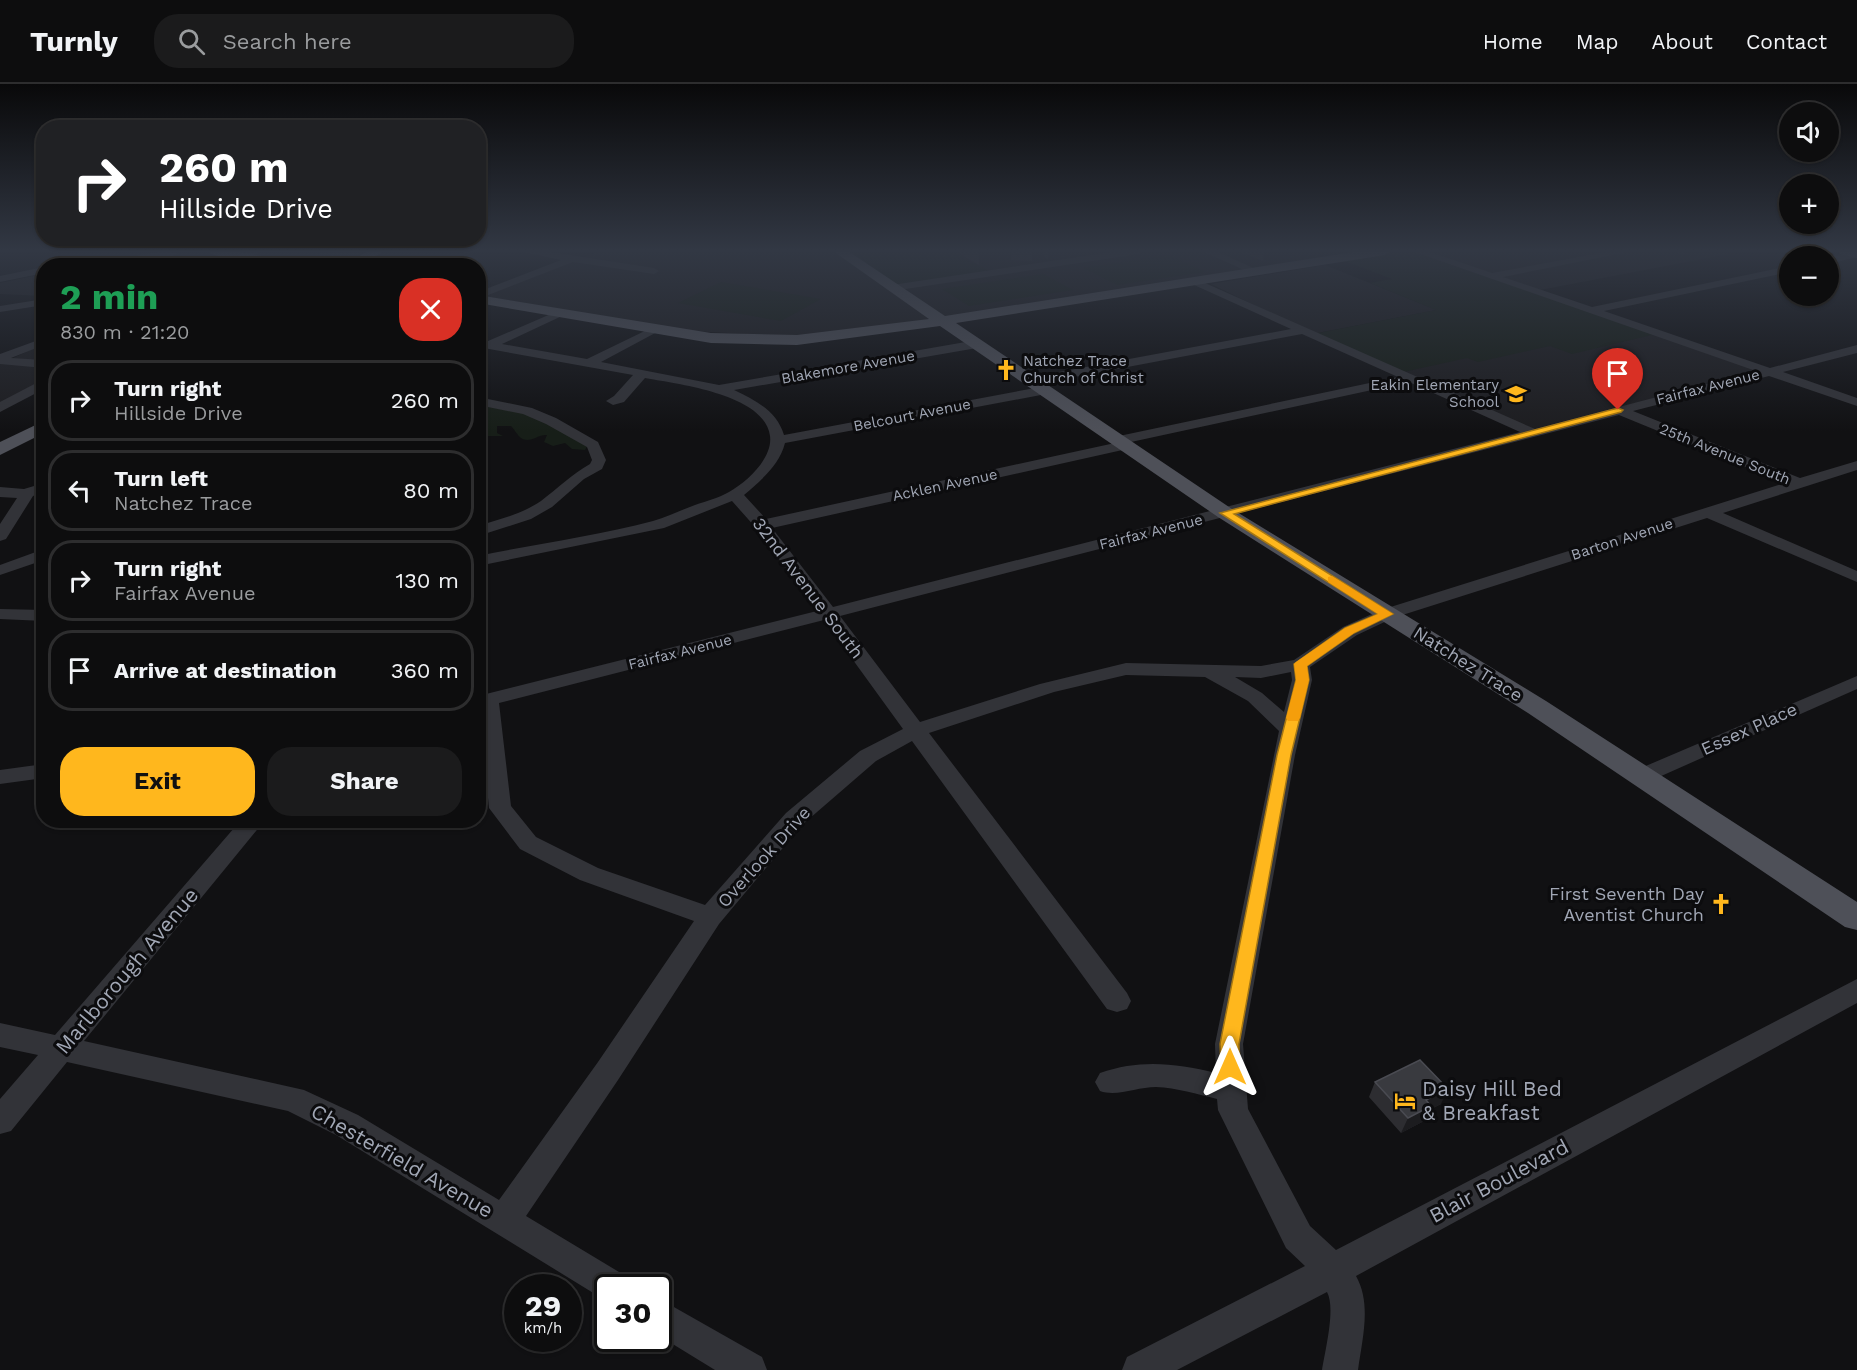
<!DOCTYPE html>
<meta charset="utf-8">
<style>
:root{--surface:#0d0d0e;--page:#1b1b1c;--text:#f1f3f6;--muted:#9a9c9e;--line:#2d2d2e;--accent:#ffb71d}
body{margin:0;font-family:"Work Sans",sans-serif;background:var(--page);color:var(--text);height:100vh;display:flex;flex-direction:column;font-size:22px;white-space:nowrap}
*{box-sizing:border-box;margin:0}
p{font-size:20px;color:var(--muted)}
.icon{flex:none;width:33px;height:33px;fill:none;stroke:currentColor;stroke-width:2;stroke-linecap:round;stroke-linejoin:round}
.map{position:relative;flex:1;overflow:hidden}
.side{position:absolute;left:36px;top:174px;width:450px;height:570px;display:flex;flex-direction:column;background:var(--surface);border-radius:24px;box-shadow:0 2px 4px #0004,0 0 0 2px var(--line)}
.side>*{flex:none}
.hud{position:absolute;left:36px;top:36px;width:450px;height:126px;border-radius:24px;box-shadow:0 2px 4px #0004,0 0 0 2px var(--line);background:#202124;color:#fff;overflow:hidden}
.fabs{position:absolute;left:1779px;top:18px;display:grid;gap:12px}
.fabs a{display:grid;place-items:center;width:60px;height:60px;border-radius:50%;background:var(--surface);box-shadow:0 2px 4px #0004,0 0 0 2px var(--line);font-size:30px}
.speed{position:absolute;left:504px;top:1190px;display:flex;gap:12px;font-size:30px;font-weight:700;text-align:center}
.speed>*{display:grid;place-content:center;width:78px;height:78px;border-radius:50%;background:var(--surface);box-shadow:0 2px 4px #0004,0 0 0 2px var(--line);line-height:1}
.speed small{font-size:15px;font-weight:400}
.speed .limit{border:3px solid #111;border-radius:9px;background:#fff;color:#111}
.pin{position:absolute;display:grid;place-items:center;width:51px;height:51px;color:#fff;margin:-62px -26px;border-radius:50% 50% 50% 0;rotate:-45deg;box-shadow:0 0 6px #0007}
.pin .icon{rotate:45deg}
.me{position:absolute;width:66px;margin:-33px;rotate:0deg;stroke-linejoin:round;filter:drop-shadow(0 0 4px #0008)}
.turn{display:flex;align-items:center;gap:21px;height:126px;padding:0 24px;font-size:27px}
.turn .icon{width:78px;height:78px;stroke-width:2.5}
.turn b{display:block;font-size:42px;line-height:51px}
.round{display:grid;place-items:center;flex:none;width:63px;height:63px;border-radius:24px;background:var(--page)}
.overview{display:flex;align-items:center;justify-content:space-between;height:102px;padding:0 24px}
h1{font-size:36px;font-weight:700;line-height:45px;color:#1e9e55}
.cta{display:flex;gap:12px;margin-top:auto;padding:12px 24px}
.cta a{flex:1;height:69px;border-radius:24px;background:var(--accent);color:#111;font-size:24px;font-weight:700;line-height:69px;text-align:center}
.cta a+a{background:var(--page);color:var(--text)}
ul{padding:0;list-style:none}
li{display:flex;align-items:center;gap:18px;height:81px;margin:0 12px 9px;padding:0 12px;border:3px solid var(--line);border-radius:24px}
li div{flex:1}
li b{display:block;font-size:22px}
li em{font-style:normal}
header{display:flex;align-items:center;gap:36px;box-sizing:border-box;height:84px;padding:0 30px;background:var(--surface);border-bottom:2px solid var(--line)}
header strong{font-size:28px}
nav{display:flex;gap:33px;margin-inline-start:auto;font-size:21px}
.search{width:420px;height:54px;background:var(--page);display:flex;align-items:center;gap:15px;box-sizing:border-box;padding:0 21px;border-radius:24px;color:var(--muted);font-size:22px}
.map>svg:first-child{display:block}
.built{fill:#1d1d20}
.green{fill:#171e18}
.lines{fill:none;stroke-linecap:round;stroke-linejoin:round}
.minor{fill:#323338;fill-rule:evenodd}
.major{fill:#4e5058;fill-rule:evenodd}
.wall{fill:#2d2d31}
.shaded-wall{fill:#1c1c1f}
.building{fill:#393a3f;stroke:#4a4b52;stroke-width:1.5}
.route{fill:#ffb71d;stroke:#a67713;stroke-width:1.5}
.slow{fill:#f59e0b}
.labels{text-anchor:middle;stroke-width:6;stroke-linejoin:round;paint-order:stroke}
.far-poi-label{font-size:15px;fill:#a1a7b5;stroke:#0c0c0e;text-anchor:start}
.far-street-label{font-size:15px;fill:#a1a7b5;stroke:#0c0c0e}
.street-label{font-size:18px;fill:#a1a7b5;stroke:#0c0c0e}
.poi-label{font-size:18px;fill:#a1a7b5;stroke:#0c0c0e;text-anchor:end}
.near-street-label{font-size:21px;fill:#a1a7b5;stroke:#0c0c0e}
.near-poi-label{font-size:21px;fill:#a1a7b5;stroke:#0c0c0e;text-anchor:start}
</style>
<header>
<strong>Turnly</strong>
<div class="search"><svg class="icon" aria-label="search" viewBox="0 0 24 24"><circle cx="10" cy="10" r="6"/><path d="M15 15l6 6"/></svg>Search here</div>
<nav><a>Home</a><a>Map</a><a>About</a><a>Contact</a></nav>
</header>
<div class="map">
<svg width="1857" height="1286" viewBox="0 0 1857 1286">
<rect width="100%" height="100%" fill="#111113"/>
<g class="built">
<path d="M 325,167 L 366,167 L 334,181 L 304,177 Z"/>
<path d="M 600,167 L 1385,167 L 830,250 L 785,252 L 691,247 L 483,212 Z"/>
<path d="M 1417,167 L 1720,167 L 1729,170 L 1540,206 Z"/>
<path d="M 193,172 L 206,181 L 105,182 L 160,174 Z"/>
<path d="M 1325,181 L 1437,226 L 1313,250 L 1211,200 Z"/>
<path d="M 43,190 L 43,212 L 0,210 L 0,199 Z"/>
<path d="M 1603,232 L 1768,288 L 1531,348 L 1382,281 Z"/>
<path d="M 43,260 L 43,297 L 0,322 L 0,280 Z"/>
</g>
<g class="green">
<path d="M 846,167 L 958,167 L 963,170 L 961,171 L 964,173 L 962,174 L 989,187 L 899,201 L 891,198 Z"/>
<path d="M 1385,167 L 1417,167 L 1656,250 L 1572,270 L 1550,262 L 1478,278 L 1467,274 L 1399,289 L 1313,250 L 1436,226 L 1370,199 L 1392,195 L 1339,175 Z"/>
<path d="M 1169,171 L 1205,188 L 1117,201 L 1083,184 Z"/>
<path d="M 1043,190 L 1073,206 L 969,222 L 942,205 Z"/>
<path d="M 721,198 L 821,215 L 781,237 L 678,219 Z"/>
<path d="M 479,321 L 534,331 L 588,361 L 585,366 L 572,365 L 565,359 L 553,362 L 544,358 L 547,351 C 538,350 530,360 521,354 C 518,352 514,345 511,342 L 497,342 L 497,349 L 503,352 L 479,352 Z"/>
</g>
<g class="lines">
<g class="minor">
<path d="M 165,167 L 178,169 L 173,172 L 104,182 L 74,182 Z"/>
<path d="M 248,167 L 264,167 L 243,175 L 238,172 Z"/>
<path d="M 519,167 L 544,167 L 654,184 L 659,187 L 654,190 L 573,178 L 478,215 L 478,208 L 561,176 Z"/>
<path d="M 1118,167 L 1144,167 L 1139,170 L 892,207 L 887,204 L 892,201 Z"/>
<path d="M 1202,167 L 1216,167 L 1262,188 L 1253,190 Z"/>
<path d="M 1412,167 L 1427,167 L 1492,189 L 1611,167 L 1633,167 L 1503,193 L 1592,223 L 1790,182 L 1790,188 L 1604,227 L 1770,284 L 1857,261 L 1857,269 L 1783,288 L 1857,314 L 1857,322 L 1769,292 L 1633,327 L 1800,394 L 1857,377 L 1857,386 L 1723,429 L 1857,487 L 1857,498 L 1707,434 L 1393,534 L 1357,551 L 1310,583 L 1312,596 L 1295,671 L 1243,960 L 1248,1025 L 1310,1142 L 1336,1166 L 1857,895 L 1857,919 L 1356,1192 C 1372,1220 1362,1256 1358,1286 L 1322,1286 C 1325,1267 1336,1224 1327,1208 L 1177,1286 L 1122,1286 L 1127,1273 L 1305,1182 L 1286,1164 L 1218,1026 L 1217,1015 C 1197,1010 1177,1004 1156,1003 C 1137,1003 1117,1013 1100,1007 L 1095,998 L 1100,989 C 1140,975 1175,979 1216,989 L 1215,960 L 1279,647 L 1248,617 L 1205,593 L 1126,591 L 1054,608 L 929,649 L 1127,909 L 1131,917 L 1127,925 L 1117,928 L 1107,925 L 912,657 L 876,677 L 802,741 L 719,840 L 618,996 L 526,1132 L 624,1191 L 629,1203 L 608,1203 L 608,1218 L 336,1051 L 288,1027 L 67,978 L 11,1047 L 0,1050 L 0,1015 L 38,971 L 0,963 L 0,939 L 55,951 L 241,736 L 265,736 L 84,957 L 304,1006 L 358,1031 L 499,1116 L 598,978 L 694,837 L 580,796 L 520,765 L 489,724 L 478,612 L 817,527 L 756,444 L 732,417 L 664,444 L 478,482 L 478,472 C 536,460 596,452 653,437 C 667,433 681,426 695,421 C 706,417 719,414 729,408 C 747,398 773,374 770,352 C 765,310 677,300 645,294 L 624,318 L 613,321 L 606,317 L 614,312 L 633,291 L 478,263 L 478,256 L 488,257 L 560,226 L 564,227 L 564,231 L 502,260 L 587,275 L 653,243 L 659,246 L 657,248 L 601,278 L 719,301 L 977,256 L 983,260 L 977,264 L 734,306 C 755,316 777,327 784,351 L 1046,302 L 1053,306 L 1046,310 L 785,359 C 779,382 761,396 744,411 L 766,435 L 1115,359 L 1112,356 L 1119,352 L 1398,293 L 1302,250 L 1032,301 L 1026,297 L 1032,293 L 1291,245 L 1192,200 L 1192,196 L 1196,195 L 1535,345 L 1756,287 ZM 1409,298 L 1520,348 L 833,523 L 772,444 L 1127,365 L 1134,361 L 1131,358 ZM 1619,331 L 1785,399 L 1381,526 L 1343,543 L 1294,576 L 1261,582 L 1126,579 L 1040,600 L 920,638 L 840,532 ZM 824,536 L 903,645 L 860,667 L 786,729 L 705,821 L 598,784 L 536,753 L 511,722 L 499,619 ZM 1291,588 L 1292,596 L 1284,628 L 1262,609 L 1235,593 L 1261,594 Z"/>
<path d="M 1849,167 L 1857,167 L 1857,173 L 1828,180 L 1828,174 L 1849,169 Z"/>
<path d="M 44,183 L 44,189 L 0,198 L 0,192 Z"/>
<path d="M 44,215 L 44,221 L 0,228 L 0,222 Z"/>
<path d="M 44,254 L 44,261 L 11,274 L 44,276 L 44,284 L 0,280 L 0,270 Z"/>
<path d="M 44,295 L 44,305 L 0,328 L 0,318 Z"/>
<path d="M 478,313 L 532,324 L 556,334 L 598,358 L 606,376 L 602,385 L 584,395 L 552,423 L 531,435 L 478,452 L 478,442 C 500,435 522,430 541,417 C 558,404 572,390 590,380 L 592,376 L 587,363 L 546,340 L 523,330 L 478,321 Z"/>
<path d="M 44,399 L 44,408 L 33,412 L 6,455 L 0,457 L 0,440 L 17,414 L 0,413 L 0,403 L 24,405 Z"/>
<path d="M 44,465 L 44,476 L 0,491 L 0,481 Z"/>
<path d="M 0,525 L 44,526 L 44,537 L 0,535 Z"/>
<path d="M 1857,592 L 1857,605 L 1650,697 L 1642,699 L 1634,697 L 1631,692 L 1634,687 Z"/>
<path d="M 44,680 L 44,694 L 0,700 L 0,686 Z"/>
<path d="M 658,1214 L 762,1273 L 767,1286 L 715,1286 L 658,1251 Z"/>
</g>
<g class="major">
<path d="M 208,167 L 235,167 L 293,178 L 299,182 L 270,182 L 214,171 Z"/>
<path d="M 368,167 L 384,167 L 360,182 L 343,182 Z"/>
<path d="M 833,167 L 848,167 L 945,232 L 1360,167 L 1391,167 L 1385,171 L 956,239 L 1232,425 L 1546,617 L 1857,818 L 1857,846 L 1845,843 L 1528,629 L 1218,433 L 940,242 L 797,261 L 711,259 L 478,219 L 478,211 L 711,249 L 797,251 L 929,235 Z"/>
<path d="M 1838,167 L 1857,167 L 1857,174 L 1840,170 Z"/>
<path d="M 44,337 L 44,349 L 0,371 L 0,358 Z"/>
</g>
</g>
<g class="wall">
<path d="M 955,167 L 1096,167 L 1048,175 L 1044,173 L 1032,177 L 1011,176 L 979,181 Z"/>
<path d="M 1238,167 L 1326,167 L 1263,177 Z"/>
<path d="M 1672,167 L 1703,167 L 1685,171 Z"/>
<path d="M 1375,998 L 1441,1020 L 1429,1026 L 1424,1037 L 1401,1049 L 1369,1013 Z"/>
</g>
<g class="shaded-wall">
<path d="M 979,167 L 1011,167 L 1011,176 L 979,181 Z"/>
<path d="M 1032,167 L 1045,167 L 1044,173 L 1032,177 Z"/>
<path d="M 1049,167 L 1096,167 L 1048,175 Z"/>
<path d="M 1264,167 L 1326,167 L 1263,177 Z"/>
<path d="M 1686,167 L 1703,167 L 1685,171 Z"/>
<path d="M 1448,1005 L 1441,1020 L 1429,1026 L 1424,1037 L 1401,1049 L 1408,1034 L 1426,1016 Z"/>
</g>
<path class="building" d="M 1420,976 L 1448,1005 L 1426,1016 L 1431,1022 L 1408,1034 L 1375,998 Z"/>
<linearGradient id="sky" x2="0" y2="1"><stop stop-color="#09090a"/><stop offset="0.48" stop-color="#323844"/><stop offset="1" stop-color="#323844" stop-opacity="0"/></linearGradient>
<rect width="1857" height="347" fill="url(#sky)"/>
<path class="route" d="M 1618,324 L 1623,326 L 1621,328 L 1234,430 L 1393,530 L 1354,549 L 1307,582 L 1309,596 L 1291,671 L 1239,960 L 1240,983 L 1237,989 L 1230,991 L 1224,989 L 1221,983 L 1220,960 L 1277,671 L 1296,596 L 1294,580 L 1345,544 L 1378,530 L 1220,429 Z"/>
<path class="slow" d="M 1332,492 L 1393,530 L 1354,549 L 1307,582 L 1309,596 L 1300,634 L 1298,637 L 1288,637 L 1286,634 L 1296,596 L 1294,580 L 1296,578 L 1345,544 L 1378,530 L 1328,498 L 1328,493 Z"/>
<defs>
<symbol id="church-bare" viewBox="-9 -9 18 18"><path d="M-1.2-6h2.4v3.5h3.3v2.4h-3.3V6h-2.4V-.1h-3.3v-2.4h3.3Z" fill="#ffb71d" stroke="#0c0c0e" stroke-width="2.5" paint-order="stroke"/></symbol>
<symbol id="school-bare" viewBox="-9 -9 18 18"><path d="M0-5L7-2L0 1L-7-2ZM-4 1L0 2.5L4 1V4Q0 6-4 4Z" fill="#ffb71d" stroke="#0c0c0e" stroke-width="2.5" paint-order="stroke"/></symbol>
<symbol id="hotel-bare" viewBox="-9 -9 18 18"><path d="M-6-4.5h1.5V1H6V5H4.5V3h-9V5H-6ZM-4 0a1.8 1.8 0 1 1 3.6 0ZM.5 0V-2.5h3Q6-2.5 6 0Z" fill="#ffb71d" stroke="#0c0c0e" stroke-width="2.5" paint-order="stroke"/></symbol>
</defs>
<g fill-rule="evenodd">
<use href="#church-bare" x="991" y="271" width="30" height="30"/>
<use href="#school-bare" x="1501" y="295" width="30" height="30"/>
<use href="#church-bare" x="1706" y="805" width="30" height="30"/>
<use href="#hotel-bare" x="1390" y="1002" width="30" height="30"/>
</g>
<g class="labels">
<g class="far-poi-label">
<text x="1023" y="282">Natchez Trace<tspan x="1023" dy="17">Church of Christ</tspan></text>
<text x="1499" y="306" text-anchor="end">Eakin Elementary<tspan x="1499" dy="17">School</tspan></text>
</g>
<g class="far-street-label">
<text transform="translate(848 283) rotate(-10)" y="5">Blakemore Avenue</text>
<text transform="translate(1708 303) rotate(-14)" y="5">Fairfax Avenue</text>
<text transform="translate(912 331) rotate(-11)" y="5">Belcourt Avenue</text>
<text transform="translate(1725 370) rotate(22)" y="5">25th Avenue South</text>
<text transform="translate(945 401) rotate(-12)" y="5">Acklen Avenue</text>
<text transform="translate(1151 448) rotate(-14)" y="5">Fairfax Avenue</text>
<text transform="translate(1622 455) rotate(-18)" y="5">Barton Avenue</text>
<text transform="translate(680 568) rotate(-14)" y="5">Fairfax Avenue</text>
</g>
<g class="street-label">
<text transform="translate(808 504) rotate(53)" y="6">32nd Avenue South</text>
<text transform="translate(1468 580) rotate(32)" y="6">Natchez Trace</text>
<text transform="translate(1749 645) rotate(-24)" y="6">Essex Place</text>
<text transform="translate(764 773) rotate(-48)" y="6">Overlook Drive</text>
</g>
<g class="poi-label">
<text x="1704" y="816">First Seventh Day<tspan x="1704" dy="21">Aventist Church</tspan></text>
</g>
<g class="near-street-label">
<text transform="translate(127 887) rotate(-50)" y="7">Marlborough Avenue</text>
<text transform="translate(402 1077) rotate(30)" y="7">Chesterfield Avenue</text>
<text transform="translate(1499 1097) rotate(-28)" y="7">Blair Boulevard</text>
</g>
<g class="near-poi-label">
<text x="1422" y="1012">Daisy Hill Bed<tspan x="1422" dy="24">&amp; Breakfast</tspan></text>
</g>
</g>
</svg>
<div class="fabs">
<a><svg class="icon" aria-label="sound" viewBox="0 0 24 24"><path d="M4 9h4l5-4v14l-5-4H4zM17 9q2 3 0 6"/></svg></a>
<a>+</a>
<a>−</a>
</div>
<div class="speed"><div>29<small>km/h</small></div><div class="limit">30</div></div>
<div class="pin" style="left:1618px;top:326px;background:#d93025"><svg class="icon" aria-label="arrive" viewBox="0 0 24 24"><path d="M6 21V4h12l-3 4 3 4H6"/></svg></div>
<svg class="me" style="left:1230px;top:983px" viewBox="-20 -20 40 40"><path d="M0-17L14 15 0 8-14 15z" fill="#ffb71d" stroke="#fff" stroke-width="4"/></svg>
<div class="hud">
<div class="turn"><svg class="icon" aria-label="right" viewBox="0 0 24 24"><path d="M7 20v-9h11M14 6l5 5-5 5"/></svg><div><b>260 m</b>Hillside Drive</div></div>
</div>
<section class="side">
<div class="overview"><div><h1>2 min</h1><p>830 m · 21:20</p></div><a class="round" style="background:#d93025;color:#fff"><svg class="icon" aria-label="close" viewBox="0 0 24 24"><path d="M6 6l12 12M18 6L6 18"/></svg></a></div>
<ul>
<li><svg class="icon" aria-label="right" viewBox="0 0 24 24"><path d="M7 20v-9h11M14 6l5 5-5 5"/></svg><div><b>Turn right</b><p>Hillside Drive</p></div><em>260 m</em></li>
<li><svg class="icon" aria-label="left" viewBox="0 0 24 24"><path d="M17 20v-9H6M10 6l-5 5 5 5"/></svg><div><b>Turn left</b><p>Natchez Trace</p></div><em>80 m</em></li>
<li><svg class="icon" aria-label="right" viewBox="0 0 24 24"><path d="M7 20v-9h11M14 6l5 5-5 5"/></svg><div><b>Turn right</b><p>Fairfax Avenue</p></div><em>130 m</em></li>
<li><svg class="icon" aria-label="arrive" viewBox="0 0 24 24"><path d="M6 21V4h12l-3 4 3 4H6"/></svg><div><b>Arrive at destination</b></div><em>360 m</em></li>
</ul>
<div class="cta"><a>Exit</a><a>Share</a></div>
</section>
</div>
